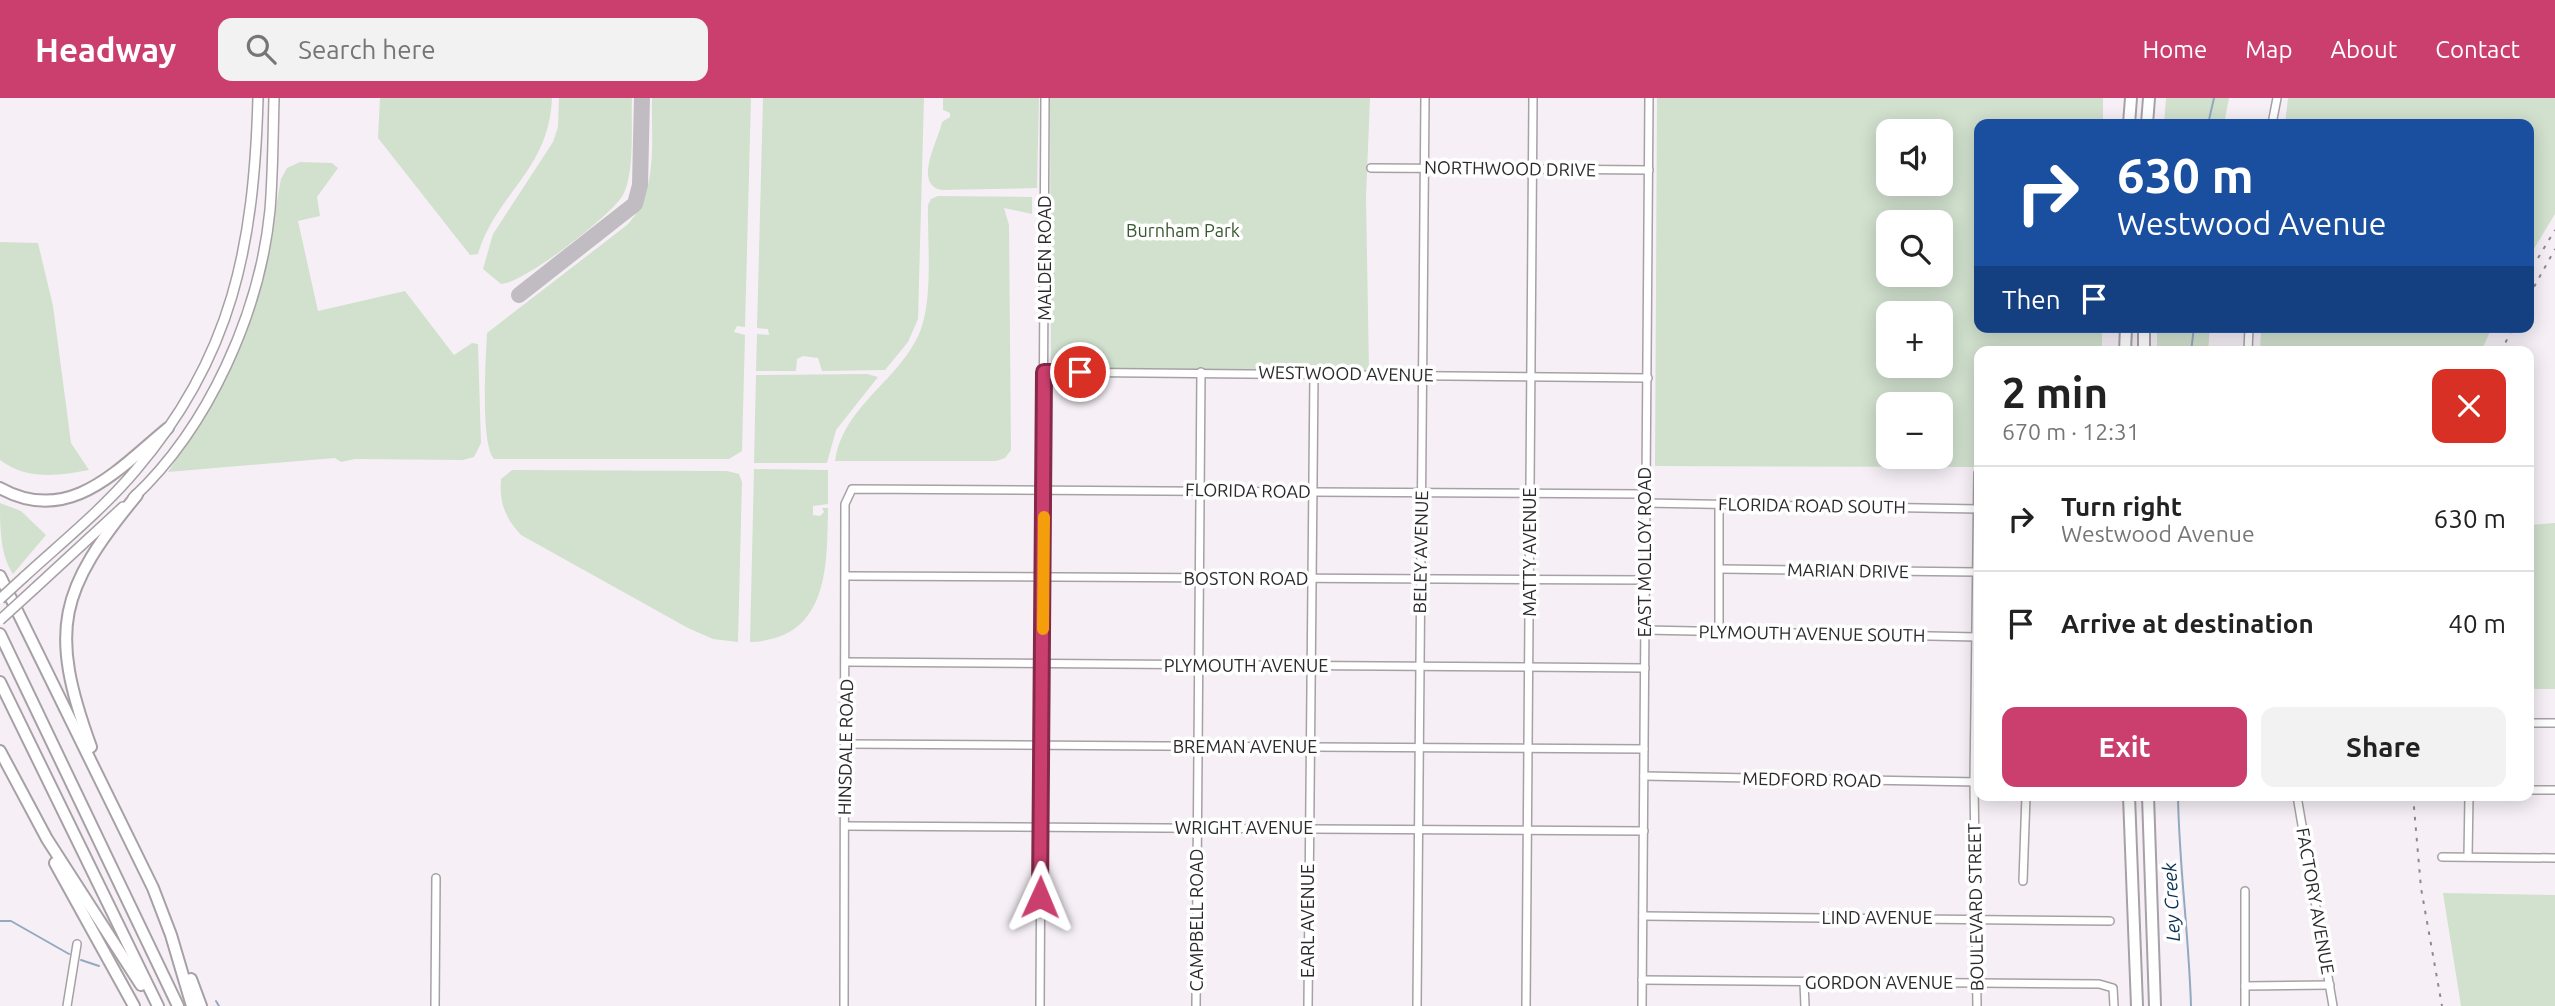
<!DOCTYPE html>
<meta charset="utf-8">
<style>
:root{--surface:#fff;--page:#f2f2f2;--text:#222;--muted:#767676;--line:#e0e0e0;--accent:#cb3f6f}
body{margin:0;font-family:Ubuntu,sans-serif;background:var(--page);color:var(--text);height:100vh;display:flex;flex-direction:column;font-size:26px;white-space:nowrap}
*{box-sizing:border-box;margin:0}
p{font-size:23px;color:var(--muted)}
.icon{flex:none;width:38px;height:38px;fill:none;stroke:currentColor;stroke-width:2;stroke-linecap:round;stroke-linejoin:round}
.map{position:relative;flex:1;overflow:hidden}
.sheet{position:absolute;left:1974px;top:248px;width:560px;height:455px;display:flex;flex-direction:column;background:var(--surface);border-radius:14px;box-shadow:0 4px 18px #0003}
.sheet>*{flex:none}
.guide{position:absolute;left:1974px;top:21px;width:560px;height:214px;border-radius:14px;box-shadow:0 4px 18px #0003;background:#1a4fa0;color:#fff;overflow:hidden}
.buttons{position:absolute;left:1876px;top:21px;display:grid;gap:14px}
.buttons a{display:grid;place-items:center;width:77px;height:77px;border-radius:14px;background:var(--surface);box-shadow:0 4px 18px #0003;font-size:35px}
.pin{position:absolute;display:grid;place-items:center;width:60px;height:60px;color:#fff;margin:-30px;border:4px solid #fff;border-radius:50%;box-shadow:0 2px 7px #0007}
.me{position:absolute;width:77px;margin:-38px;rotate:1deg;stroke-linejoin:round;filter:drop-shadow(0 0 5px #0008)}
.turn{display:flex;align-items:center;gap:24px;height:147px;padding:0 28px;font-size:32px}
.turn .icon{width:91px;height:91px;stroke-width:2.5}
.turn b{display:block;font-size:49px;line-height:60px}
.then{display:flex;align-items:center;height:66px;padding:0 28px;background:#0003;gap:14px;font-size:26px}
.round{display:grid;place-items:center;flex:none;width:74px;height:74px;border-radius:14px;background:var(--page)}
.headline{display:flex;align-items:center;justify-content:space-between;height:119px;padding:0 28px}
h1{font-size:42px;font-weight:600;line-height:52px}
.action{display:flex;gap:14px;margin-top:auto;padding:14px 28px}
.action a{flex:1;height:80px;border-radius:14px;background:var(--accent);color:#fff;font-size:28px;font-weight:600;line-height:80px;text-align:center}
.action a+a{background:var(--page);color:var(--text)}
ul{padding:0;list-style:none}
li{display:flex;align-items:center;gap:21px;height:105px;padding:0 28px;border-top:2px solid var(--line)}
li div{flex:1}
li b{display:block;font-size:26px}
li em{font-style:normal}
header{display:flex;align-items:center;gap:42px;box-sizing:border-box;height:98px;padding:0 35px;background:var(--accent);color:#fff}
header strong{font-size:33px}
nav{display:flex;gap:38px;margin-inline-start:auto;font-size:24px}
.search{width:490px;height:63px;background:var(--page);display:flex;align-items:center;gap:18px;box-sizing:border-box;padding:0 24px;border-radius:14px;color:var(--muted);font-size:26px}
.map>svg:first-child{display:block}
.green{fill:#d1e1ce;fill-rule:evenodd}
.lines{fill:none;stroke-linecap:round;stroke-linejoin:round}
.stream{stroke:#92a9c0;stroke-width:2}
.taxiway{stroke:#c1bcc1;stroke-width:16}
.minor-casing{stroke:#a7a1a6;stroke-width:10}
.major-casing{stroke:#a7a1a6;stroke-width:12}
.highway-casing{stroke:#a7a1a6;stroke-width:14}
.minor{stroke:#fff;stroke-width:7}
.major{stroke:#fff;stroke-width:9}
.highway{stroke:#fff;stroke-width:10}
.rail{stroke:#8c888c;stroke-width:2;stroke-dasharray:3.5 7;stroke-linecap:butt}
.major-bridge-casing{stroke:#a7a1a6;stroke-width:12;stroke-linecap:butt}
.major-bridge{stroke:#fff;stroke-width:9}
.route-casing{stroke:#842948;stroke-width:18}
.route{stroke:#cb3f6f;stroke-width:12}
.slow{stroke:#f59e0b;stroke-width:12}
.labels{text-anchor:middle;stroke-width:7;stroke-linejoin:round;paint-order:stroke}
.street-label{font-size:18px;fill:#2c2a2c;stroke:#fff}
.park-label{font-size:18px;fill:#375630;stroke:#fff}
.water-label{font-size:19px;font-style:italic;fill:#093050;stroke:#fff}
</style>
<header>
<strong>Headway</strong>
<div class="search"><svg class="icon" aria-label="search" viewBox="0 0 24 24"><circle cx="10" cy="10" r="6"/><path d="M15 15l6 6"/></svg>Search here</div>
<nav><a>Home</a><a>Map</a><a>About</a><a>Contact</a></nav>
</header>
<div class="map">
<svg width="2555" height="908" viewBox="0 0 2555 908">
<rect width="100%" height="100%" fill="#f6f0f6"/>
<g class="green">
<path d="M 380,0 L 552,0 C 549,73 496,95 478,156 L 470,157 L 378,40 Z"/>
<path d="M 559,0 L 632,0 C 631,25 635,76 623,97 C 612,117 523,186 501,186 L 483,171 L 493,136 L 553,44 L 558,29 Z"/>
<path d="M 652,0 L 751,0 L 745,229 L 737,228 L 734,234 L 745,237 L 742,353 L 729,361 L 494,361 C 480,345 486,259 487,235 L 627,127 C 659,94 651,43 652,0 Z"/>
<path d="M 763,0 L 924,0 L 918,221 L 908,244 L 885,272 L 822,273 L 818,260 L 803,258 L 797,261 L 796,273 L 756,273 L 757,236 L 769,237 L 768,231 L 757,230 Z"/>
<path d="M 943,0 L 1039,0 L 1037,90 L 942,92 C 912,87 939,41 942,24 L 950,19 L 950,15 L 943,12 Z"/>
<path d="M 1050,0 L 1370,0 L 1366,99 L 1369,272 L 1051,270 Z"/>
<path d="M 1657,0 L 2103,0 L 2103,26 L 1979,26 L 1979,229 L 2102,229 L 2102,254 L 1979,254 L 1979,369 L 1655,368 ZM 1888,33 L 1941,33 L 1941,86 L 1888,86 ZM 1888,124 L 1941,124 L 1941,177 L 1888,177 ZM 1888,215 L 1941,215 L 1941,268 L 1888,268 ZM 1888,306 L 1941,306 L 1941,359 L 1888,359 Z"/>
<path d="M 2166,0 L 2229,0 L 2224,26 L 2164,26 Z"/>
<path d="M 2288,0 L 2555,0 L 2555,116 L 2529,159 L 2529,26 L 2285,26 Z"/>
<path d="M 300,64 L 332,65 L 338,70 L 317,99 L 320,118 L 298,123 L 318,213 L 405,193 L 454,257 L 472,245 L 478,246 L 481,345 L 474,359 L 463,362 L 355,361 L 341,364 L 335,360 L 168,374 L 208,312 L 267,157 L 281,81 L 287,70 Z"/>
<path d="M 938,98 L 1032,99 L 1032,116 L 1004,110 L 1009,127 L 1011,352 L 1005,360 L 996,363 L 835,363 C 842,312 892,286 915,244 C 935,211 927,146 928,107 L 931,101 Z"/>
<path d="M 0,144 L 38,145 L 53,208 L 71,345 L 89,372 C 59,378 26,382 0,362 Z"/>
<path d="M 2157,229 L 2210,229 L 2208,254 L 2157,254 Z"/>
<path d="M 2261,229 L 2492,229 L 2481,254 L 2260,254 Z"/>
<path d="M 867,276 L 878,279 L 836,332 L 827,365 L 754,365 L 756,277 Z"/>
<path d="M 754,371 L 828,372 L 828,406 L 813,408 L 813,417 L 820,418 L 824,414 L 822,410 L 828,410 C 827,469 829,541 750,544 Z"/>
<path d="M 512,372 L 727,373 L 739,376 L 742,384 L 738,544 L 713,541 L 688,530 L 521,437 C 505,420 499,404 501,381 Z"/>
<path d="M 0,405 L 21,413 L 46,437 L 13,476 C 0,457 0,429 0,405 Z"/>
<path d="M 2555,425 L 2555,591 L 2529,591 L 2529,427 Z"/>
<path d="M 2443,795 L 2555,797 L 2555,908 L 2461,908 Z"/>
</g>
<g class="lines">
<g class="stream">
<path d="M 2208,26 L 2214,0"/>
<path d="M 2191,254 L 2194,229"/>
<path d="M 2178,698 C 2179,768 2189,838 2191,908"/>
<path d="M 0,823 L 11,823 L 69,856"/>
<path d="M 81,862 L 99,868"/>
<path d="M 216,903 L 219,908"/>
</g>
<path class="taxiway" d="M 519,197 L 635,106 L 640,87 L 642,0"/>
<defs>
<g id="minor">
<path d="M 2272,26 L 2277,0"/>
<path d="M 1371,70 L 1649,72"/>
<path d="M 2248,254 L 2249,229"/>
<path d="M 1044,274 L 1648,280"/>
<path d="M 1645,405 L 1979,411"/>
<path d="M 1719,407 L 1719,534"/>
<path d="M 1720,471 L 1977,474"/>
<path d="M 847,478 L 1646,482"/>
<path d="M 1645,532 L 1977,539"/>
<path d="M 847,564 L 1645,570"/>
<path d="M 2529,625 L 2555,625"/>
<path d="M 846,646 L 1644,651"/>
<path d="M 1644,678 L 1979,684"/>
<path d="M 2529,692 L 2555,692"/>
<path d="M 2297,698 L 2333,908"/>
<path d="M 845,728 L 1644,733"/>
<path d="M 2442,759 L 2555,760"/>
<path d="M 2468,759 L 2469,698"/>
<path d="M 2023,783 L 2026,698"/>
<path d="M 1643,818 L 2110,823"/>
<path d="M 1642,882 L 2099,886 L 2113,890 L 2114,908"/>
<path d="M 1804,885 L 1805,908"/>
<path d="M 2245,888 L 2330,887"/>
<path d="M 67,908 L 77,846"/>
<path d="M 435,908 L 436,780"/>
<path d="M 844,908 L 845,406 L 852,391 L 1645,396"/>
<path d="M 1040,908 L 1045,0"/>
<path d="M 1196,908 L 1201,274"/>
<path d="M 1308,908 L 1314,275"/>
<path d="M 1417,908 L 1425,0"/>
<path d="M 1526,908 L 1533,0"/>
<path d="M 1642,908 L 1649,0"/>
<path d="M 1977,908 L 1974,684 L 1978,375"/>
<path d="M 2245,908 L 2245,793"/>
</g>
<g id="major">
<path d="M 133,400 C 209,329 260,214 270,112 C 273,75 273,37 274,0"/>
<path d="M 24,479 C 61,445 102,412 135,373 C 233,259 254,146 258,0"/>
<path d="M 34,491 L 123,409"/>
</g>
<g id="highway">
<path d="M 2129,26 L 2131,0"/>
<path d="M 2147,26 L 2149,0"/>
<path d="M 2125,254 L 2126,229"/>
<path d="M 2144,254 L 2144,229"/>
<path d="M 0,390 C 70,429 119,370 168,330"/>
<path d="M 0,478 L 153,790 L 171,837 L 192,908"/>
<path d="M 0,536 L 178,908"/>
<path d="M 0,584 L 158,908"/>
<path d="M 91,649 C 48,531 59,492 137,397"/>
<path d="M 0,653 L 47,741 L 141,887"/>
<path d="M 2129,698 L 2137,908"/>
<path d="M 2148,698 L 2155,908"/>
<path d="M 55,765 L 134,908"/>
<path d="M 191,881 L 201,908"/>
</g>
</defs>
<use href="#minor" class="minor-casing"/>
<use href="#major" class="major-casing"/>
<use href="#highway" class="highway-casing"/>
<use href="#minor" class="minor"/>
<use href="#major" class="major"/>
<use href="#highway" class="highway"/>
<g class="rail">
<path d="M 2538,160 L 2555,132"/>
<path d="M 2529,198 L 2555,151"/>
<path d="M 2501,254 L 2513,229"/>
<path d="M 2413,698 L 2421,790 L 2442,908"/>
</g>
<defs>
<g id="major-bridge">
<path d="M 0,501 L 24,479"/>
<path d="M 0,522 L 34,491"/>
</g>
</defs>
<use href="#major-bridge" class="major-bridge-casing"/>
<use href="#major-bridge" class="major-bridge"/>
</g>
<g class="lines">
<defs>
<path id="route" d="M 1040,799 L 1044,274 L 1080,274"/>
</defs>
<use href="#route" class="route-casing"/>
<use href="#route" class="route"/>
<path class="slow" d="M 1043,531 L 1044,419"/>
</g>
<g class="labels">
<g class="street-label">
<text transform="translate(1510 71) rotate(1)" y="6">NORTHWOOD DRIVE</text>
<text transform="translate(1045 160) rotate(-90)" y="6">MALDEN ROAD</text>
<text transform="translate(1346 276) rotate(1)" y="6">WESTWOOD AVENUE</text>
<text transform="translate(1248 393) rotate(1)" y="6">FLORIDA ROAD</text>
<text transform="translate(1812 408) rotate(1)" y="6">FLORIDA ROAD SOUTH</text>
<text transform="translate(1421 454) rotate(-89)" y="6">BELEY AVENUE</text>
<text transform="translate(1530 454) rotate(-90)" y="6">MATTY AVENUE</text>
<text transform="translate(1645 454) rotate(-90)" y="6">EAST MOLLOY ROAD</text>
<text transform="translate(1848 473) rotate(1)" y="6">MARIAN DRIVE</text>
<text x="1246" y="487">BOSTON ROAD</text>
<text transform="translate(1812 536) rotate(1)" y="6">PLYMOUTH AVENUE SOUTH</text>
<text x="1246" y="574">PLYMOUTH AVENUE</text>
<text transform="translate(846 649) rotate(-89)" y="6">HINSDALE ROAD</text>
<text x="1245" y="655">BREMAN AVENUE</text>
<text transform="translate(1812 682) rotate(1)" y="6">MEDFORD ROAD</text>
<text x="1244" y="736">WRIGHT AVENUE</text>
<text transform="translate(2315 803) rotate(80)" y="6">FACTORY AVENUE</text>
<text transform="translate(1976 809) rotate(-91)" y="6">BOULEVARD STREET</text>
<text x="1877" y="826">LIND AVENUE</text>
<text transform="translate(1197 822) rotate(-90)" y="6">CAMPBELL ROAD</text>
<text transform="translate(1308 823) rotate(-90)" y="6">EARL AVENUE</text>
<text x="1879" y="891">GORDON AVENUE</text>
</g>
<g class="park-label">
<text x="1183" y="139">Burnham Park</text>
</g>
<g class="water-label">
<text transform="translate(2171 804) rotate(-93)" y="7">Ley Creek</text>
</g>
</g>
</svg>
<div class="buttons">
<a><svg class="icon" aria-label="sound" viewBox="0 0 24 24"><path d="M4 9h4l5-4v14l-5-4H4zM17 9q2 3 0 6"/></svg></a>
<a><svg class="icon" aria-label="search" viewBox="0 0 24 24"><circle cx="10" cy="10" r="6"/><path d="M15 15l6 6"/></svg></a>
<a>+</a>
<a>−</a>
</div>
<div class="pin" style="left:1080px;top:274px;background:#d93025"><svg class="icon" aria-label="arrive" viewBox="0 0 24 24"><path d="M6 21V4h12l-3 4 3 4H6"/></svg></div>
<svg class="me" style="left:1040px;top:799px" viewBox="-20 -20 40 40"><path d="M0-17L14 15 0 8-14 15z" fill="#cb3f6f" stroke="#fff" stroke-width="4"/></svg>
<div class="guide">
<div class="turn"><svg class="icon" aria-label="right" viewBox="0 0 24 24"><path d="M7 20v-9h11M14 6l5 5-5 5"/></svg><div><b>630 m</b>Westwood Avenue</div></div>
<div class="then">Then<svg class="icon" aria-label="arrive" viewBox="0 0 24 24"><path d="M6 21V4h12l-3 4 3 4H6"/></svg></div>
</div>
<section class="sheet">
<div class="headline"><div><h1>2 min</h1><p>670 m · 12:31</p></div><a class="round" style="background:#d93025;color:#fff"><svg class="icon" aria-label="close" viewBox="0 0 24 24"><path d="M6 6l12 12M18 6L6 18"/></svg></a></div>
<ul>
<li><svg class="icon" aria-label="right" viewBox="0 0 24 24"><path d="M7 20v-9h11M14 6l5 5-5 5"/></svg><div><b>Turn right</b><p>Westwood Avenue</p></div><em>630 m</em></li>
<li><svg class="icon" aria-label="arrive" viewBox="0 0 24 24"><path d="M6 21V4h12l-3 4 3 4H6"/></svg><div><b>Arrive at destination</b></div><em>40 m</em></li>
</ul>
<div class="action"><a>Exit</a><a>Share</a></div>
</section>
</div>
